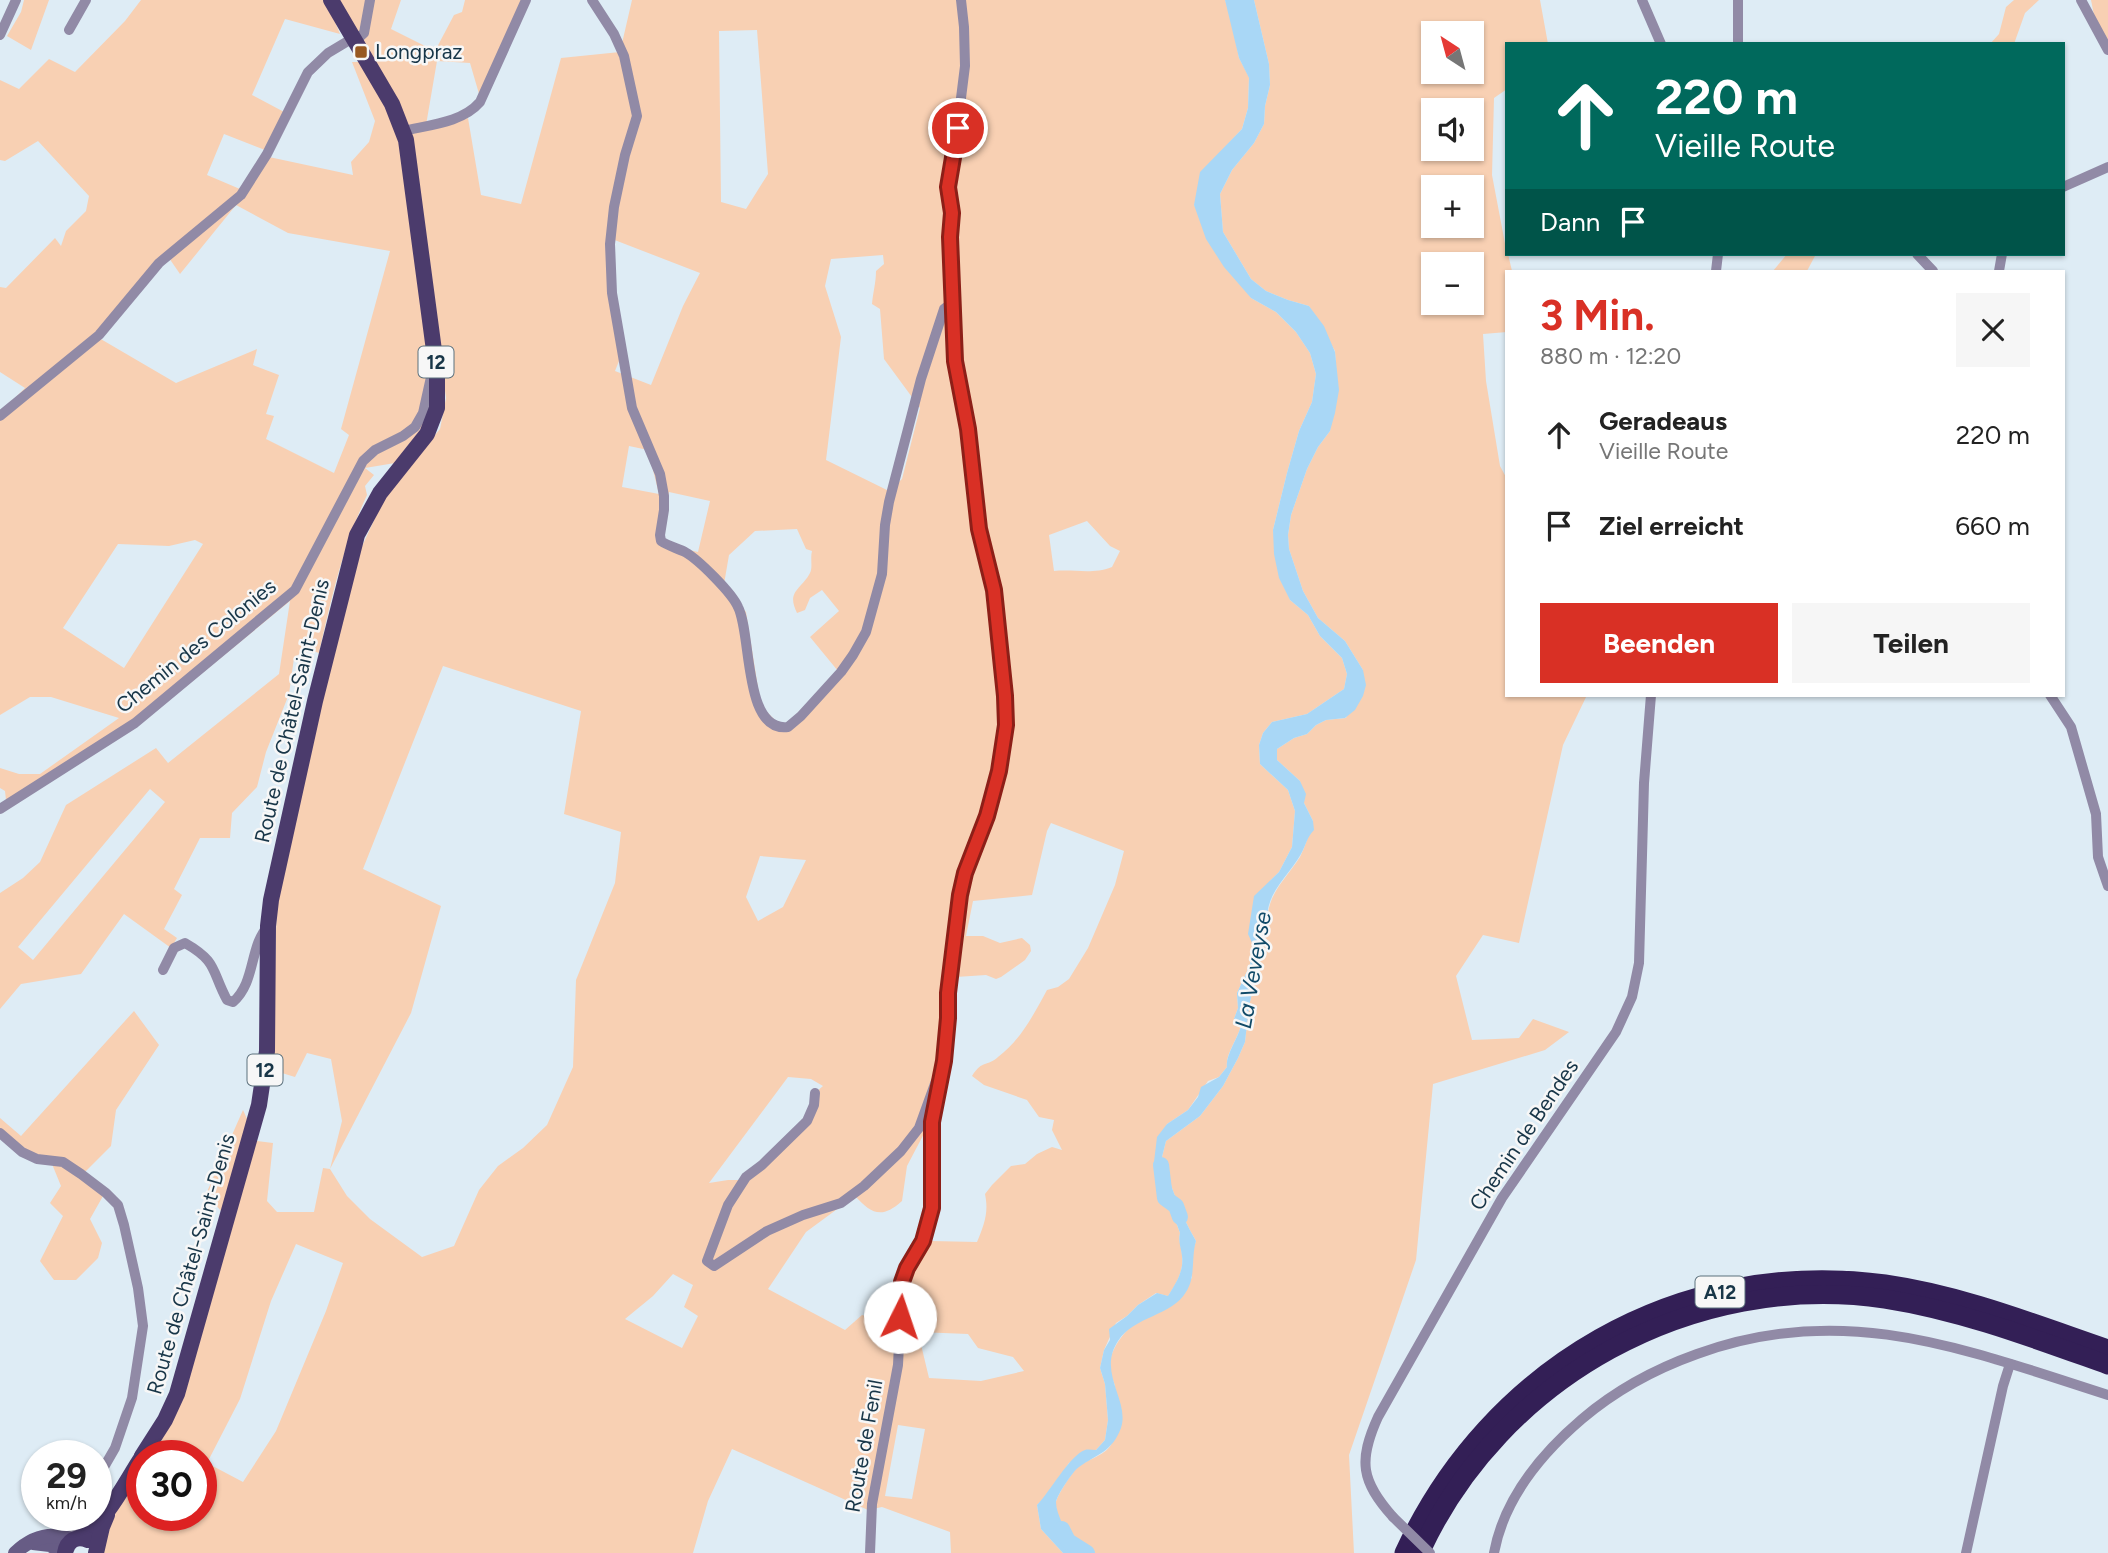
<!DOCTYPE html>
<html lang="de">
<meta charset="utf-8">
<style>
:root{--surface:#fff;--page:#f6f6f6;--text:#222;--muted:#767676;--accent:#d93025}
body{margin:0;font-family:Figtree,sans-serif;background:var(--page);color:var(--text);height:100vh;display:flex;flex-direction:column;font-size:26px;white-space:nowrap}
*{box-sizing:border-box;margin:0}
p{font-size:23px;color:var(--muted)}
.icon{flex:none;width:38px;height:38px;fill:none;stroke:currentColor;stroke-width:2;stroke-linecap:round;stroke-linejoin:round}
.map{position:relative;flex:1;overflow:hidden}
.side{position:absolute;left:1505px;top:270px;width:560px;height:427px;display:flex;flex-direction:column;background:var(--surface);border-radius:0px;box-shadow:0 2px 5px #0004}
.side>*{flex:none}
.banner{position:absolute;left:1505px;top:42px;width:560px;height:214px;border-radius:0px;box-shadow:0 2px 5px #0004;background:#00695c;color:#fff;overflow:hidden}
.needle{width:46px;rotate:324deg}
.tools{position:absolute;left:1421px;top:21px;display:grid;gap:14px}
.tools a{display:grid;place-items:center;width:63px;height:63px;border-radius:0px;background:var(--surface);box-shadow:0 2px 5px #0004;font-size:35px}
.speed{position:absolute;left:21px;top:1440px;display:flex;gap:14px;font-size:35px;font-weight:700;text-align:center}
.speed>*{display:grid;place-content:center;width:91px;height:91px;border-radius:50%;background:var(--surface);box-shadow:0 2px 5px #0004;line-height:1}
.speed small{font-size:18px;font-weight:400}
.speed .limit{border:10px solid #d22;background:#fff;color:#111}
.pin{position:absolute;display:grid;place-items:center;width:60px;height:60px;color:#fff;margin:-30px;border:4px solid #fff;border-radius:50%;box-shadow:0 2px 7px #0007}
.me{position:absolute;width:77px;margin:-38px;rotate:4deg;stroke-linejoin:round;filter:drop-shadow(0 0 5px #0008)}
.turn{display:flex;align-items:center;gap:24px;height:147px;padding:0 35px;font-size:32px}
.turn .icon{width:91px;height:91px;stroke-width:2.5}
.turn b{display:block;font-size:49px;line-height:60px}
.then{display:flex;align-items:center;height:66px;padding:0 35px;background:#0003;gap:14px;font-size:26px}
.round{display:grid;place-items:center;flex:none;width:74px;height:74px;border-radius:0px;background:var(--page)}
.headline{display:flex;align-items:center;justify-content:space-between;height:119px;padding:0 35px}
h1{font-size:42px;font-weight:700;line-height:52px;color:var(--accent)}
.action{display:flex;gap:14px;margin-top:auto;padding:14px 35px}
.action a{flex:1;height:80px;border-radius:0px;background:var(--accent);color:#fff;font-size:28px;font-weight:700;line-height:80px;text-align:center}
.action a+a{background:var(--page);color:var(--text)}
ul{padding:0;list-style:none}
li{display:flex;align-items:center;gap:21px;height:91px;padding:0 35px}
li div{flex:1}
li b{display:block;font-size:26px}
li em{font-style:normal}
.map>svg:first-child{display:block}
.green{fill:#f8d0b3;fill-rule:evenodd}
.water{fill:#a9d7f6}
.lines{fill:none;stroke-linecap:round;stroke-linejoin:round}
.river{stroke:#a9d7f6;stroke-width:16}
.minor{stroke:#918aa6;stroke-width:10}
.secondary{stroke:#675c85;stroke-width:14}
.primary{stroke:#4b3b6c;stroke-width:16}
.motorway{stroke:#331f56;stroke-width:19}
.minor-bridge{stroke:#918aa6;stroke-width:10}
.route-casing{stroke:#8d1f18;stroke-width:18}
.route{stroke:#d93025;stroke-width:12}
.poi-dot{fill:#985821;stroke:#f7f7f7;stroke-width:2.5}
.labels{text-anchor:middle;stroke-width:5;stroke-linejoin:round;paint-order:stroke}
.shield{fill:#f7f7f7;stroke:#5b707c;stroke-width:2}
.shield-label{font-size:19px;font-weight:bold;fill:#183648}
.poi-label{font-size:21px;fill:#183648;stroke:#f7f7f7;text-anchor:start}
.street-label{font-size:21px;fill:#183648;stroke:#f7f7f7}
.water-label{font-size:23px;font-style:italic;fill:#104a68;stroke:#f7f7f7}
</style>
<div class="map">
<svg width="2108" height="1553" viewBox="0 0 2108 1553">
<rect width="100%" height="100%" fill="#deecf5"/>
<g class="green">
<path d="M 24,0 L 49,0 L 31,50 L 7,36 L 21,12 Z"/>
<path d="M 141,0 L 325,0 L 327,2 L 340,34 L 285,19 L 252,95 L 286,113 L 265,150 L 224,134 L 207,175 L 247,192 L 269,157 L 353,175 L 351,162 L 369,142 L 375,121 L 352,62 L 361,62 L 391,110 L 401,140 L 433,398 L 424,425 L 395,463 L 365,468 L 374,475 L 365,486 L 367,495 C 342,549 332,596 319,653 L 307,649 L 294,658 L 289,694 L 266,752 L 257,787 L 232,813 L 230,838 L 200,838 L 174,889 L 182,895 L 164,929 L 177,938 L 171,948 L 124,914 L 81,974 L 21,984 L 0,1009 L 0,893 L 23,878 L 40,862 L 66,805 L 156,748 L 168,763 L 279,674 L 290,601 L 134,729 L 6,800 L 5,791 L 0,788 L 0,768 L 19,774 L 40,774 L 119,718 L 51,697 L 30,697 L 0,715 L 0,413 L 25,388 L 0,372 L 0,287 L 6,288 L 55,238 L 61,246 L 66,231 L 86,211 L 89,196 L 38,141 L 5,161 L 0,160 L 0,80 L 19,89 L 49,59 L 75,72 L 125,21 ZM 236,205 L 288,233 L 390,251 L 341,429 L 349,435 L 334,473 L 266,439 L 274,416 L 266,414 L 279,375 L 253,365 L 257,349 L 176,383 L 99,338 L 169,258 L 180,274 ZM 195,540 L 203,544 L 124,668 L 63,628 L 118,544 L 169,546 ZM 150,789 L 165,802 L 33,960 L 18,947 Z"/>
<path d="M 337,0 L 401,0 L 391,29 L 435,51 L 454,15 L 462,12 L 465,0 L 529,0 L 482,104 L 470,63 L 437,61 L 425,131 L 468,118 L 481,195 L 521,204 L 561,58 L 620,52 L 632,0 L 1225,0 L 1231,17 L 1239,58 L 1249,77 L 1248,108 L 1242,129 L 1225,147 L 1194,205 L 1251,298 L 1276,312 L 1296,332 L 1310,353 L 1316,374 L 1312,402 L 1299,431 L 1287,473 L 1273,530 L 1290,600 L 1308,615 L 1320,636 L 1342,658 L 1347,674 L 1344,689 L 1307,714 L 1272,722 L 1263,733 L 1259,745 L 1260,764 L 1288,790 L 1295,811 L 1292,847 L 1279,872 L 1270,881 L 1253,945 L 1250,965 L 1237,993 L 1238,1008 L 1234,1019 L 1241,1026 C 1237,1040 1225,1055 1227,1067 L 1219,1077 L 1208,1081 L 1188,1110 L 1167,1124 L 1154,1162 L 1180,1233 C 1178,1242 1182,1247 1182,1256 C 1184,1271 1176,1284 1168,1296 L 1156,1293 L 1138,1305 L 1127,1316 L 1116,1323 L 1104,1350 L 1100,1368 L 1105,1384 L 1108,1420 L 1105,1440 L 1096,1450 L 1069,1463 L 1048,1494 L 1037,1505 L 1041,1529 L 1063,1553 L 951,1553 L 950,1532 L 882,1507 L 868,1510 L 732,1449 L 708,1501 L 693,1553 L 104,1553 L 105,1529 L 142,1466 L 142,1516 L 201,1516 L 201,1456 L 148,1456 L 182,1401 L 222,1212 L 206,1194 L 243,1110 L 257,1141 L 273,1143 L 267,1201 L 277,1212 L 314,1212 L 323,1168 L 330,1169 L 342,1121 L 331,1059 L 307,1053 L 295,1077 L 272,1070 L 277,898 L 304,769 L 358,555 L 387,492 L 440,429 L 446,398 L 410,136 ZM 757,30 L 768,174 L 746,209 L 721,202 L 719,31 ZM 612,239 L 700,273 L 683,306 L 651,385 L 615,371 L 625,346 L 613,295 ZM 883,255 L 884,264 L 876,271 C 876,283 873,292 872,304 L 880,309 L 884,359 L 920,408 L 902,479 L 889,491 L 826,460 L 841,337 L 825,286 L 831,259 ZM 629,446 L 648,450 L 659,494 L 622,487 ZM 669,492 L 710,501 L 698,552 L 658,543 ZM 1087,521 L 1110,546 L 1120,551 L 1112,567 C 1091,575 1076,569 1054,571 L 1049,535 ZM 797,529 L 806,549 L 812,551 C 810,558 813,567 810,573 C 801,590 786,591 797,613 L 805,610 L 810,598 L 822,590 L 839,611 L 810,637 L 838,671 L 788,723 L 778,723 L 764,709 L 759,694 L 746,612 L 724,584 L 729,555 L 755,531 ZM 443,666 L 581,711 L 564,814 L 621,832 L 615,883 L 576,980 L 573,1067 L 547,1125 L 523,1148 L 498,1166 L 479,1190 L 454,1246 L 422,1257 L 370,1219 L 347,1196 L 330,1169 L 411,1013 L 441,906 L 363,869 ZM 1051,823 L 1124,851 L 1115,885 L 1088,948 L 1069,979 L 1058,987 L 1047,990 C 1034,1014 1020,1041 998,1057 C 987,1067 983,1059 972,1076 L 984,1085 L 1027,1100 L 1039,1117 L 1054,1120 L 1052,1130 L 1062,1150 L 1052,1147 L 1037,1154 L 1025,1164 L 1011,1166 L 992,1185 L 985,1194 C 989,1213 984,1225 977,1242 L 931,1241 L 914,1270 L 909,1296 L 918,1332 L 862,1315 L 845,1330 L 768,1289 L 806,1232 L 855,1196 C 871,1213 881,1220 902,1201 L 907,1166 L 928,1126 L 929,1086 L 943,1047 L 948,1003 L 956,977 L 986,975 L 996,979 L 1001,977 L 1025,960 L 1031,951 L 1030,945 L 1022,938 L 1000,943 L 983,936 L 966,936 L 973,901 L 1032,895 L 1047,831 ZM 760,856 L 806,860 L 783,907 L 758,921 L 746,897 ZM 788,1077 L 811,1079 L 823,1086 L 815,1093 L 807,1121 L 740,1180 L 728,1180 L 709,1183 ZM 296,1244 L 343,1263 L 326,1311 L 276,1431 L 243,1482 L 207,1463 L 240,1399 L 271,1301 ZM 673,1274 L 693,1285 L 684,1307 L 698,1316 L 682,1348 L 625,1319 L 653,1296 ZM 918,1332 L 968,1334 L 978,1348 L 1013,1357 L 1024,1371 L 981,1381 L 929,1378 ZM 898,1425 L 925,1429 L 912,1499 L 885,1496 Z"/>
<path d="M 1254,0 L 1540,0 L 1548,44 L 1507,44 L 1507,89 L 1494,98 L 1492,175 L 1507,254 L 1508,254 L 1512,271 L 1507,271 L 1507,332 L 1483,334 L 1486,381 L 1500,466 L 1507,479 L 1507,695 L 1587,695 L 1563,745 L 1519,943 L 1483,935 L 1456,976 L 1472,1040 L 1519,1038 L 1533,1019 L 1569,1032 L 1545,1050 L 1433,1084 L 1416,1260 L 1349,1455 L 1354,1553 L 1083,1553 C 1072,1545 1054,1516 1056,1502 C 1057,1496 1071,1474 1076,1469 C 1086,1458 1108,1457 1113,1440 C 1115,1430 1116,1398 1115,1386 C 1114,1381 1111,1377 1110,1371 C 1106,1333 1165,1299 1192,1278 L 1192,1253 L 1196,1241 C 1180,1214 1171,1186 1162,1157 L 1166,1141 L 1200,1116 L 1223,1086 L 1238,1058 L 1245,1042 L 1249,1006 L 1268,924 C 1265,896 1286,879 1300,857 C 1306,845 1309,833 1313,821 L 1304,803 L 1300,781 L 1277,760 L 1277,749 L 1294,738 L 1307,734 L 1316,725 L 1326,720 L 1346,718 L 1363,670 L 1345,641 L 1318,618 L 1303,591 L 1289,549 L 1288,535 L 1291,515 L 1307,469 L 1318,447 L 1330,431 L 1336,367 L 1335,351 L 1309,306 L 1288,300 L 1266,291 L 1251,279 L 1223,232 L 1220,194 L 1232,170 L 1254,143 L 1264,124 L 1265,106 L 1270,85 L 1269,64 ZM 1433,33 L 1472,33 L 1472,72 L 1433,72 ZM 1433,110 L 1472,110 L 1472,149 L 1433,149 ZM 1433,187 L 1472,187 L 1472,226 L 1433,226 ZM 1433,264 L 1472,264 L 1472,303 L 1433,303 Z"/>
<path d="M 2014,0 L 2039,0 L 2025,13 L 2014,44 L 1990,44 L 1999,34 L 2006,7 Z"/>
<path d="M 2091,0 L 2108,0 L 2108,46 L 2097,30 Z"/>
<path d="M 1787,254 L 1816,254 L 1807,271 L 1773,271 Z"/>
<path d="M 134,1011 L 159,1045 L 116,1110 L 111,1146 L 85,1172 L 103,1196 L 90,1219 L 102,1243 L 98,1258 L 76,1280 L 54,1280 L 40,1261 L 63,1216 L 50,1203 L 61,1186 L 52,1164 L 0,1138 L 0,1118 L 21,1136 Z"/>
</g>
<path class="water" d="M 1225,0 L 1254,0 L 1269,64 L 1270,85 L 1265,106 L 1264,124 L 1254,143 L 1232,170 L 1220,194 L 1223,232 L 1251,279 L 1266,291 L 1288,300 L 1309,306 L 1324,326 L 1335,352 L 1339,390 L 1335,413 L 1330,431 L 1318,447 L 1307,469 L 1291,515 L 1288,535 L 1289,549 L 1303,591 L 1318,618 L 1345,641 L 1363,670 L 1366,685 L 1363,696 L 1355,710 L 1345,718 L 1326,720 L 1316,725 L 1307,734 L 1294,738 L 1277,749 L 1277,760 L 1300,781 L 1306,794 L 1304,803 L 1313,821 L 1314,830 C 1307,837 1306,845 1301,854 C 1292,870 1275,886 1270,902 C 1267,910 1267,916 1268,924 L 1249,1006 L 1245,1042 L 1238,1058 L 1223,1086 L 1200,1116 L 1166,1141 L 1162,1157 C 1171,1186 1180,1214 1196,1241 C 1191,1257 1196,1277 1186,1292 C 1172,1316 1134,1316 1118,1341 C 1097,1373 1130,1400 1121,1428 C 1112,1452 1097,1454 1079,1467 C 1073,1471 1057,1495 1056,1502 C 1056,1509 1059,1516 1062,1523 C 1066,1533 1074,1546 1083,1553 L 1063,1553 L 1041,1529 L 1037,1505 C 1049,1493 1070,1455 1085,1450 C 1088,1449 1092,1450 1096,1450 L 1105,1440 L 1108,1420 L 1105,1384 L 1100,1368 L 1104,1350 L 1110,1340 L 1109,1329 L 1127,1316 L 1138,1305 L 1157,1293 L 1168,1296 C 1176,1283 1184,1271 1182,1256 C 1181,1247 1178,1242 1180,1233 L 1154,1162 L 1157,1137 L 1167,1124 L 1188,1110 L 1198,1097 L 1201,1087 L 1219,1077 L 1227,1067 C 1225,1056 1237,1040 1241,1026 L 1234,1019 L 1238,1008 L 1237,993 L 1250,965 L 1253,945 L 1248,934 L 1254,896 L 1279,872 L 1292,847 L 1295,811 L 1288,790 L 1260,764 L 1259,745 L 1263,733 L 1272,722 L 1307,714 L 1344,689 L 1347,674 L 1342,658 L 1320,636 L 1308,615 L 1290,600 L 1279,578 L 1274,554 L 1273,530 L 1287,473 L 1299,431 L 1312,402 L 1316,374 L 1310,353 L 1296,332 L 1276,312 L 1251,298 L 1224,267 L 1206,239 L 1194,205 L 1200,172 L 1242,129 L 1248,108 L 1249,78 L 1239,58 Z"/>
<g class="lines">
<g class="river">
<path d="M 1161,1165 L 1165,1198 L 1176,1206 L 1180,1217"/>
<path d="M 1062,1529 L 1068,1541 L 1087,1553"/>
</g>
<g class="minor">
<path d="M 592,0 L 614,34 L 624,56 L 637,116 L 625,155 L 614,207 L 610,244 L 612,293 L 632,408 L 660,474 L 664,496 L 664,510 L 660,535 L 661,541 C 668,546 677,548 685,552 C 699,560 732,593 738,607 C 752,634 743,733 788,727 L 801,716 L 841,672 L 853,655 L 866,632 L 882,574 L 885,525 L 889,502 L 921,379 L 944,309 L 953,302"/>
<path d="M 1642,0 L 1661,44"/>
<path d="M 2081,0 L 2108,50"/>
<path d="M 69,30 L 86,0"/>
<path d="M 0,35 L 16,0"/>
<path d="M 355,41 L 364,33 L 370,0"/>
<path d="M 1738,44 L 1738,0"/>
<path d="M 403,131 C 428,125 462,123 480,102 L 526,0"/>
<path d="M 2063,187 L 2108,167"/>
<path d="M 1917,254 L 1933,271"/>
<path d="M 1716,271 L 1718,254"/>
<path d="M 1999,271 L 2002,254"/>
<path d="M 0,416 L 99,335 L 159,263 L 241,195 L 267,154 L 308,72 L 328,53 L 353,38"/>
<path d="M 2050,695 L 2071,727 L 2096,814 L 2098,857 L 2108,886"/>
<path d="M 0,809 L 135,723 L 295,590 L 363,461 L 375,450 L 403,436 L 415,427 L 423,413 L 431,377 L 435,375"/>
<path d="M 163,970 L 174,948 L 185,943 C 218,962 211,970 227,1000 L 233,1002 C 256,982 249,947 268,926"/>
<path d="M 815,1093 L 814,1105 L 807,1121 L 762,1165 L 746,1177 L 728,1205 L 707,1261 L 714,1266 L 767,1231 L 803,1215 L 841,1203 L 864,1186 L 901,1151 L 919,1128 L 936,1081"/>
<path d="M 0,1133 L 22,1152 L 37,1159 L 63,1162 L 81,1174 L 106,1193 L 118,1205 L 124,1225 L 138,1288 L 143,1326 L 132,1398 L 115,1448 L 96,1481"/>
<path d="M 1393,1517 C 1361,1481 1358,1461 1378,1417 L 1502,1198 L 1616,1032 L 1632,997 L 1639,963 L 1644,783 L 1651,695"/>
<path d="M 75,1539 L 73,1532 L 79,1516"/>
<path d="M 870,1553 L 872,1504 L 898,1365 L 902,1282 L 907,1268 L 923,1240 L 932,1208 L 932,1122 L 944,1061 L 948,1018 L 949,986 L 960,895 L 965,873 L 987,816 L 999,770 L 1006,725 L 1005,696 L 994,590 L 978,523 L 968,429 L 956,367 L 951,237 L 952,218 L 948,186 L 949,174 L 956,138 L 965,66 L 964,27 L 961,0"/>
<path d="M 1494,1553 C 1504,1498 1541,1454 1582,1419 C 1616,1390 1655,1369 1697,1354 C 1844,1300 1967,1350 2108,1395"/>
<path d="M 1966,1553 L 2003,1386 L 2010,1364"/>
</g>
<g class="secondary">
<path d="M 33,1543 L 50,1545 L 63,1553"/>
<path d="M 15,1553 C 32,1537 51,1531 73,1540"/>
</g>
<g class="primary">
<path d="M 142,1456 L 165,1420 L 177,1394 L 259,1105 L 267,1051 L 268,926 L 271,900 L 315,701 L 357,535 L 380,493 L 427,434 L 437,408 L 437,373 L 406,140 L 392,104 L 331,0"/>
<path d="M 79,1538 C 108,1520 124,1484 142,1457"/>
<path d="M 65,1553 C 67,1541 76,1535 88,1540"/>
<path d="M 96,1553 L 102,1527 L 107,1515"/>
</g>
<g class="motorway">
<path d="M 1404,1553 C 1489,1367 1680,1256 1885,1284 C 1962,1295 2035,1324 2108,1349"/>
<path d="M 1420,1553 C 1500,1377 1693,1271 1885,1299 C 1962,1311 2035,1339 2108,1365"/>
</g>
<path class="minor-bridge" d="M 1393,1517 L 1430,1553"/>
</g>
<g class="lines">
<defs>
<path id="route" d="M 900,1317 L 902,1282 L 907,1268 L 923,1241 L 932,1208 L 932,1122 L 944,1061 L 948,1018 L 948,993 L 960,895 L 965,873 L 987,816 L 999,771 L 1006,725 L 1005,696 L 994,590 L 979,529 L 968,429 L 955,361 L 950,237 L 952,213 L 948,187 L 958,128"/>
</defs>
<use href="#route" class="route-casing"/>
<use href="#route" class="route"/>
</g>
<rect class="poi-dot" x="354" y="45" width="14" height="14" rx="3.5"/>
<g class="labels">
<g class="shield">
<rect x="418.5" y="346.5" width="35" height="31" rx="5"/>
<rect x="247.5" y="1054.5" width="35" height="31" rx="5"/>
<rect x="1695.5" y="1276.5" width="49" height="31" rx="5"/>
</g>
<g class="shield-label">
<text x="436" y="369">12</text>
<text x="265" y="1077">12</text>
<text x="1720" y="1299">A12</text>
</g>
<g class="poi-label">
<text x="375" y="59">Longpraz</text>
</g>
<g class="street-label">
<text transform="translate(196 646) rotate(-39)" y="7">Chemin des Colonies</text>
<text transform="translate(292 711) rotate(-77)" y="7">Route de Châtel-Saint-Denis</text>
<text transform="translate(1524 1135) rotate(-56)" y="7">Chemin de Bendes</text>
<text transform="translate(191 1264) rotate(-74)" y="7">Route de Châtel-Saint-Denis</text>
<text transform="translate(864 1446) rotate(-80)" y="7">Route de Fenil</text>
</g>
<g class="water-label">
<text transform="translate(1253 970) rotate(-80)" y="8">La Veveyse</text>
</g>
</g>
</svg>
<div class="tools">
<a><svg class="needle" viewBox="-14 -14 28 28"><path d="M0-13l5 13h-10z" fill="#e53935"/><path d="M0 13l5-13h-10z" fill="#767676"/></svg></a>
<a><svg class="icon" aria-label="sound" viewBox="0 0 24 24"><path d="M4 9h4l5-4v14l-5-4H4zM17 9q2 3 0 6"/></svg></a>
<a>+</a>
<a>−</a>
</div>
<div class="speed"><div>29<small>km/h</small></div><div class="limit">30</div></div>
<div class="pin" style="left:958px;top:128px;background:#d93025"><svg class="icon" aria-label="arrive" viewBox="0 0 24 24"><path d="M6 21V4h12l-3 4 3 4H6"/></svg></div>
<svg class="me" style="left:900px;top:1317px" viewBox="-20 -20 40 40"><circle r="19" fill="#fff"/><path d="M0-13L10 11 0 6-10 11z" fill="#d93025"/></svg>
<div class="banner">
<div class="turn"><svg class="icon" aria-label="ahead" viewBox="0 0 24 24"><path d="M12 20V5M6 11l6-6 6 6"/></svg><div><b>220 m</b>Vieille Route</div></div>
<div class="then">Dann<svg class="icon" aria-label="arrive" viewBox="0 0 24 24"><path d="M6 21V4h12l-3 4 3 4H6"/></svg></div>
</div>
<section class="side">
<div class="headline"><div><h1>3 Min.</h1><p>880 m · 12:20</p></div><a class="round"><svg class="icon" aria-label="close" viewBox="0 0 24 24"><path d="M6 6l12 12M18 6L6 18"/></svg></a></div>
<ul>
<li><svg class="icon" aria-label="ahead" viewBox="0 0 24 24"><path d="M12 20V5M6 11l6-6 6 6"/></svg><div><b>Geradeaus</b><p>Vieille Route</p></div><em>220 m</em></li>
<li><svg class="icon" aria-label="arrive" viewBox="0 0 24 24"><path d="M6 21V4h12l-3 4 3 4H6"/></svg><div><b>Ziel erreicht</b></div><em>660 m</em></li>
</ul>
<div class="action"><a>Beenden</a><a>Teilen</a></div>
</section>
</div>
